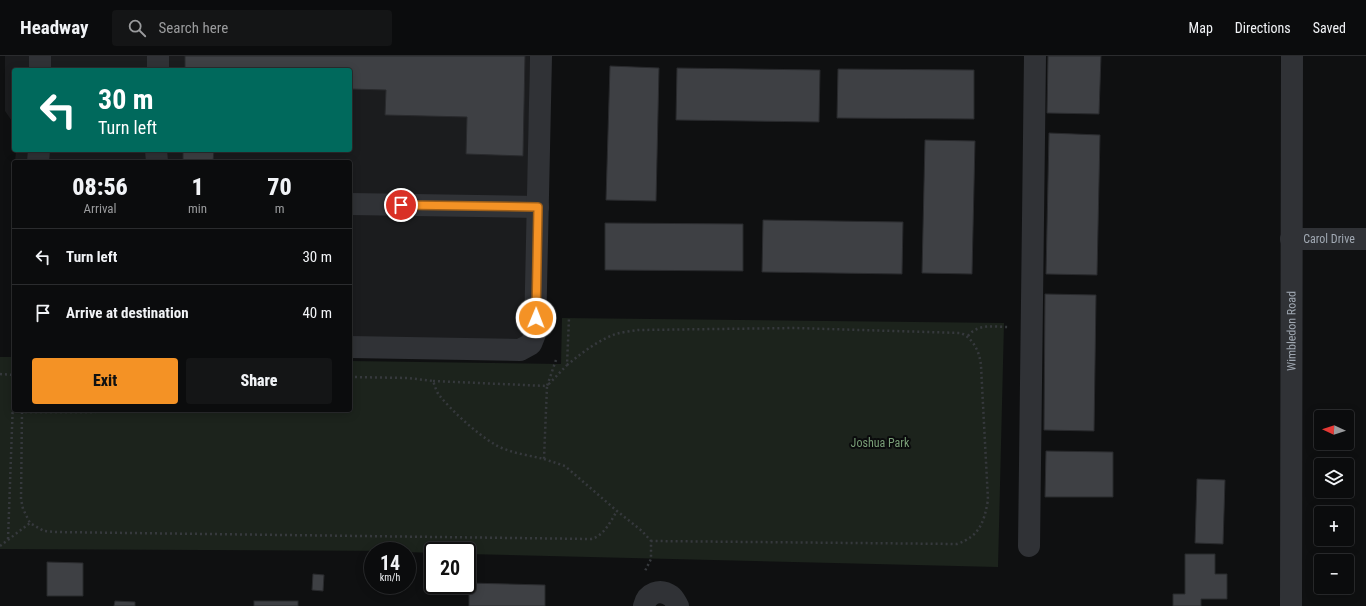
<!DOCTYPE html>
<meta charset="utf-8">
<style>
:root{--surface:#0b0c0d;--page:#141516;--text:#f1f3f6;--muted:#9a9b9d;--line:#2b2c2e;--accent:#f49225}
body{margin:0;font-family:"Roboto Condensed",sans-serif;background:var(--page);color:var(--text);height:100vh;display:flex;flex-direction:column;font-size:15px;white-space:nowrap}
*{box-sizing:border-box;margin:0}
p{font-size:13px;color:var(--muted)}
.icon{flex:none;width:22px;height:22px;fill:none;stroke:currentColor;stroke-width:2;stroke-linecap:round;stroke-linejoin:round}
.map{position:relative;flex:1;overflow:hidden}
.side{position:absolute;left:12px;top:104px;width:340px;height:252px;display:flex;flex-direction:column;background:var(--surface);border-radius:4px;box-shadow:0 2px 10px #0003,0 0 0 1px var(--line)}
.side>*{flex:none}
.guide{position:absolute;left:12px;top:12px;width:340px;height:84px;border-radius:4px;box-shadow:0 2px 10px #0003,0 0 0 1px var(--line);background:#00695c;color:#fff;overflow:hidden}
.needle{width:26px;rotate:273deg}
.controls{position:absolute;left:1314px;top:354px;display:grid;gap:8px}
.controls a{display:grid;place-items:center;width:40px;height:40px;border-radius:4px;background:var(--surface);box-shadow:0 2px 10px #0003,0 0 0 1px var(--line);font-size:20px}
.speed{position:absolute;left:364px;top:486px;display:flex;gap:8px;font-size:20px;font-weight:700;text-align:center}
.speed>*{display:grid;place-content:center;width:52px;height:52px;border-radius:50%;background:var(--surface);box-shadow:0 2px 10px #0003,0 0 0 1px var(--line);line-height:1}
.speed small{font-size:10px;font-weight:400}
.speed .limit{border:2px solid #111;border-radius:6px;background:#fff;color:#111}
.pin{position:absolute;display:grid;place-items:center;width:34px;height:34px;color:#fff;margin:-17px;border:2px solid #fff;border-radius:50%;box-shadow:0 1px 4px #0007}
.me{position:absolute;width:44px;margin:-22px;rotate:1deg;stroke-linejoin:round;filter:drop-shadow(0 0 3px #0008)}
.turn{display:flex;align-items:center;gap:14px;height:84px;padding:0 20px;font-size:18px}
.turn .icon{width:52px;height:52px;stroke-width:2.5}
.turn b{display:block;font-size:28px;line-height:34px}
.eta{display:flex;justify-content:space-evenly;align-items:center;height:68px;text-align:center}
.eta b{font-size:24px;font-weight:800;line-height:28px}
.primary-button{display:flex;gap:8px;margin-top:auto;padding:8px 20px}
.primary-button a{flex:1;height:46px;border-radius:4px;background:var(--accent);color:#111;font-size:16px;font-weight:800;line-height:46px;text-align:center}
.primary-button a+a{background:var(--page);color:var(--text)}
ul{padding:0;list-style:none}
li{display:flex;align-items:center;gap:12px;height:56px;padding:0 20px;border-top:1px solid var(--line)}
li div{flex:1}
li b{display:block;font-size:15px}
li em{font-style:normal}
header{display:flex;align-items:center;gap:24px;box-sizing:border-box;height:56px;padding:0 20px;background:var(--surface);border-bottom:1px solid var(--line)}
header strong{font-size:19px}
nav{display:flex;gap:22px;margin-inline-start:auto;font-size:14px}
.search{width:280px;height:36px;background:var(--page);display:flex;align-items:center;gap:10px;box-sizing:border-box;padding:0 14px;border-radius:4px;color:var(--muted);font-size:15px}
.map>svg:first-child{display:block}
.built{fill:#1b1c1e}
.green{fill:#1c231c}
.building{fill:#3e4044;stroke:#292a2d}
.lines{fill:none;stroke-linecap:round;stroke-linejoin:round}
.path{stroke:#36393d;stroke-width:2.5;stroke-dasharray:2 3;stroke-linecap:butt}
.minor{stroke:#303236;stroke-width:22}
.route-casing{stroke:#9f5f18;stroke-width:10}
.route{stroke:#f49225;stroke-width:7}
.labels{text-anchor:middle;stroke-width:4;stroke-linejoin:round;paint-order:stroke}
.street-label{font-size:12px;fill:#a0a8b2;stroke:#0a0b0c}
.park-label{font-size:12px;fill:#799e77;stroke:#0a0b0c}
</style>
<header>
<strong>Headway</strong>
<div class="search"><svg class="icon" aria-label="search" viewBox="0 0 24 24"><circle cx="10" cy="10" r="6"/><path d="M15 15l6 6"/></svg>Search here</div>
<nav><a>Map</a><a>Directions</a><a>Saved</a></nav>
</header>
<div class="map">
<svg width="1366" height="550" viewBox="0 0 1366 550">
<rect width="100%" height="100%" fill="#0f1011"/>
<g class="built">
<path d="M 5,0 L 530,0 L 525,302 L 350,300 L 350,106 L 15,106 L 16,94 L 350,94 L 350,14 L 14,14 L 14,68 L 5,55 Z"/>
<path d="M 14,157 L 14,296 L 11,296 Z"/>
</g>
<path class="green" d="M 562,262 L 1004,267 L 998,511 L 467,498 L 467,495 L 433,495 L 433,497 L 407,496 L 407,495 L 0,493 L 0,301 L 14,301 L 14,354 L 350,354 L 350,305 L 561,308 Z"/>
<g class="building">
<path d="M 185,0 L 525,0 L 523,100 L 466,98 L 467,61 L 385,59 L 386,34 L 350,33 L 350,14 L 185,14 Z"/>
<path d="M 1048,0 L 1101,0 L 1099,58 L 1047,57 Z"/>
<path d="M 610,10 L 659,12 L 656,145 L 606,144 Z"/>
<path d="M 677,12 L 820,14 L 819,66 L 676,64 Z"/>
<path d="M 838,13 L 974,14 L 974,63 L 837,62 Z"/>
<path d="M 1049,77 L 1100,79 L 1097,219 L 1046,218 Z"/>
<path d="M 925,84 L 975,85 L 972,218 L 922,217 Z"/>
<path d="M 183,94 L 214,94 L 213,106 L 183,106 Z"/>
<path d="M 763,164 L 903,166 L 902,218 L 762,216 Z"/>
<path d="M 605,167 L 743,168 L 743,215 L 605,214 Z"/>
<path d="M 1045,238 L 1096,239 L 1094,375 L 1044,374 Z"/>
<path d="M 1046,395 L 1113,396 L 1113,441 L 1045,441 Z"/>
<path d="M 1197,423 L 1225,424 L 1223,488 L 1195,487 Z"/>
<path d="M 1185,498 L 1215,498 L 1215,518 L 1227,518 L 1227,543 L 1201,543 L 1201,550 L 1173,550 L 1173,538 L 1185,538 Z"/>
<path d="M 47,506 L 83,507 L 83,540 L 47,540 Z"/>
<path d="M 313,518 L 324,519 L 323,535 L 312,534 Z"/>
<path d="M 469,527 L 545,529 L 545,550 L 469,550 Z"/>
<path d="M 115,545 L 135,546 L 135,550 L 114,550 Z"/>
<rect x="254" y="545" width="44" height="5"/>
</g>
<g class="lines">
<g class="path">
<path d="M 968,280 C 978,267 994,271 1010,271"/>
<path d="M 556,304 L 547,330 L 567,309 L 569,262"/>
<path d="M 567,309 C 582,297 598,284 616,278 C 623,276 631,275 638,274 L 795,272 L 961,277 C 974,283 980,297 981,310 L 988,444 C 984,466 980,480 957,488 L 651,485"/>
<path d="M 0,318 L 14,319"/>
<path d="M 350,321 L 408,322 L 433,325 C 435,330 436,335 439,339 C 453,356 476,377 494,388 C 509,397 528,399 544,403 L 547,330 L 433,325"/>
<path d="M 22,354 L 22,356 L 95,356 L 119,354"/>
<path d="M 22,356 L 21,443 L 23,453 L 30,467"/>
<path d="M 544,403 L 565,410 L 617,455 L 642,475 L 651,485 L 651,503 L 644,517"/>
<path d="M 8,483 L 14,317"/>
<path d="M 0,490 L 30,467 L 44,475 L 54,476 L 591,483 C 604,480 610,466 617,455"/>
</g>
<g class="minor">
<path d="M 40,14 L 40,0"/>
<path d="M 158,14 L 158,0"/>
<path d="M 156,94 L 157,106"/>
<path d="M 38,106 L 39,94"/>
<path d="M 350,148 L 538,151"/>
<path id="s1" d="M 1291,183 L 1366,183"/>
<path d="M 350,291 L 520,294 L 531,288 L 535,278 L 541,0"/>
<path d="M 1029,490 L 1035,0"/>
<path d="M 644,550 C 647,537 660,532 671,540 C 674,542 676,547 678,550"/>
<path id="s2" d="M 1291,550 L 1292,0"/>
</g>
</g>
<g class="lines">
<defs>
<path id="route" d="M 401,149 L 538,151 L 536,262"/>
</defs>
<use href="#route" class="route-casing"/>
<use href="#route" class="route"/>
</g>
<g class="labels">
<g class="street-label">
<text dy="4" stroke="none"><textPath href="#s1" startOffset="38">Carol Drive</textPath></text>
<text dy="4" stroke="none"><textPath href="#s2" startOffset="275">Wimbledon Road</textPath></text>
</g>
<g class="park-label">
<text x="880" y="391">Joshua Park</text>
</g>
</g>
</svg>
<div class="controls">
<a><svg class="needle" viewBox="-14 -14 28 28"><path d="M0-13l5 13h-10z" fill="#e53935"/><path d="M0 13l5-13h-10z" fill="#9a9b9d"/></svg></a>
<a><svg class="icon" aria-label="layers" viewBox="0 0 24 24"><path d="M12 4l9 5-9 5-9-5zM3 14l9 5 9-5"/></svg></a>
<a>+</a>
<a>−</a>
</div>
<div class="speed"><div>14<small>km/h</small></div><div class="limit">20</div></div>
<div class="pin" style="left:401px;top:149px;background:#d93025"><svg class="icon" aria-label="arrive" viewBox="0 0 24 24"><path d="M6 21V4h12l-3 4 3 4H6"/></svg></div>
<svg class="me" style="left:536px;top:262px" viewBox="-20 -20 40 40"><circle r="17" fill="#f49225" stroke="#fff" stroke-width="3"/><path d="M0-11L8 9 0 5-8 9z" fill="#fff"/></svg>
<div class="guide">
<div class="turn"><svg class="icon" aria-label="left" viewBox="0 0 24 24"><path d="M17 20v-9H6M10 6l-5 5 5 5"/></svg><div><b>30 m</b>Turn left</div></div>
</div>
<section class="side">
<div class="eta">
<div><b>08:56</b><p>Arrival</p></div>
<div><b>1</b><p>min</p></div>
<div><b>70</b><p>m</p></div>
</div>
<ul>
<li><svg class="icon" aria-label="left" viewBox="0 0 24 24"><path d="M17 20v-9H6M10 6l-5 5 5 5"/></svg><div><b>Turn left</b></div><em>30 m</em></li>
<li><svg class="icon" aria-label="arrive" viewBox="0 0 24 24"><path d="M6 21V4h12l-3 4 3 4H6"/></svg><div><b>Arrive at destination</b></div><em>40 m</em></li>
</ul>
<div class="primary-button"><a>Exit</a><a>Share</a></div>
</section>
</div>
